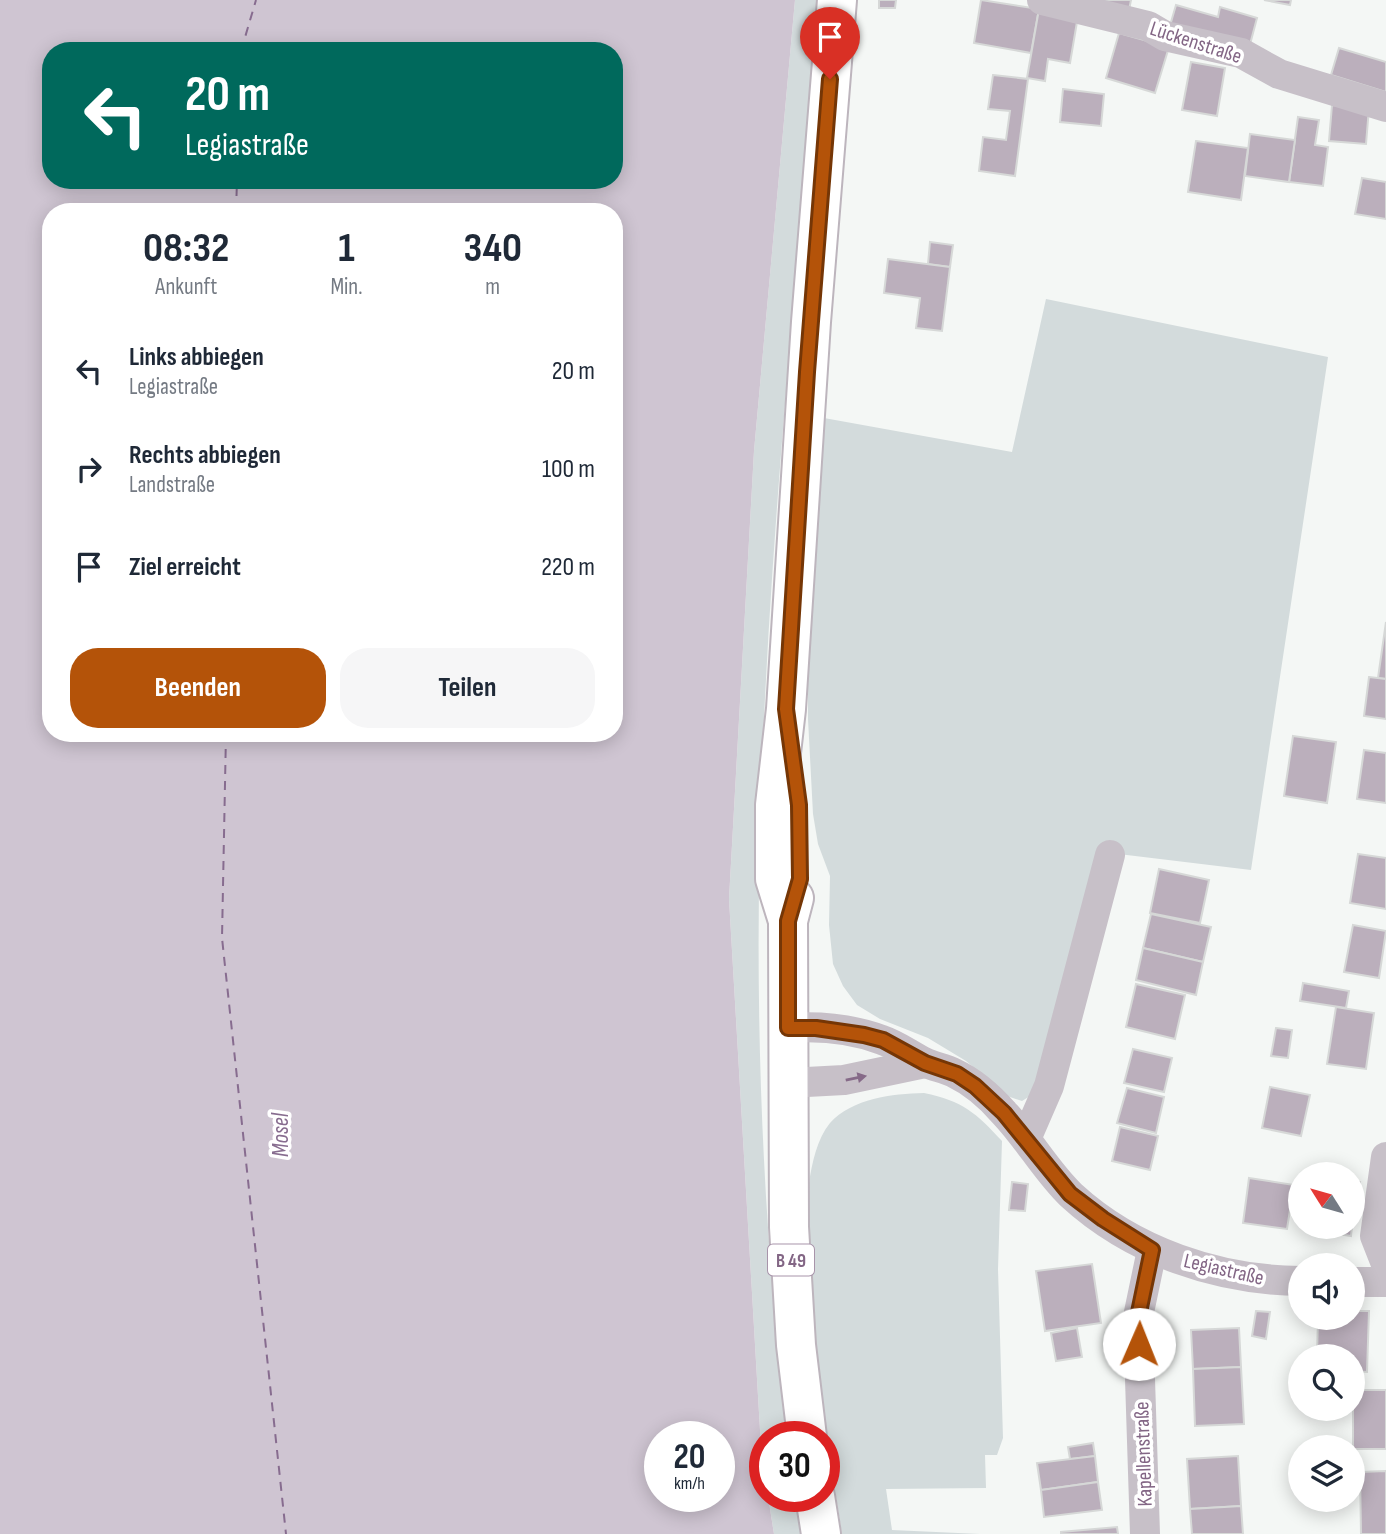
<!DOCTYPE html>
<html lang="de">
<meta charset="utf-8">
<style>
:root{--surface:#fff;--page:#f6f6f7;--text:#1f2937;--muted:#747a83;--accent:#b45309}
body{margin:0;font-family:"Sofia Sans Condensed",sans-serif;background:var(--page);color:var(--text);height:100vh;display:flex;flex-direction:column;font-size:26px;white-space:nowrap}
*{box-sizing:border-box;margin:0}
p{font-size:23px;color:var(--muted)}
.icon{flex:none;width:38px;height:38px;fill:none;stroke:currentColor;stroke-width:2;stroke-linecap:round;stroke-linejoin:round}
.map{position:relative;flex:1;overflow:hidden}
.sheet{position:absolute;left:42px;top:203px;width:581px;height:539px;display:flex;flex-direction:column;background:var(--surface);border-radius:28px;box-shadow:0 4px 18px #0003}
.sheet>*{flex:none}
.hud{position:absolute;left:42px;top:42px;width:581px;height:147px;border-radius:28px;box-shadow:0 4px 18px #0003;background:#00695c;color:#fff;overflow:hidden}
.needle{width:46px;rotate:307deg}
.fabs{position:absolute;left:1288px;top:1162px;display:grid;gap:14px}
.fabs a{display:grid;place-items:center;width:77px;height:77px;border-radius:50%;background:var(--surface);box-shadow:0 4px 18px #0003;font-size:35px}
.speed{position:absolute;left:644px;top:1421px;display:flex;gap:14px;font-size:35px;font-weight:700;text-align:center}
.speed>*{display:grid;place-content:center;width:91px;height:91px;border-radius:50%;background:var(--surface);box-shadow:0 4px 18px #0003;line-height:1}
.speed small{font-size:18px;font-weight:400}
.speed .limit{border:10px solid #d22;background:#fff;color:#111}
.pin{position:absolute;display:grid;place-items:center;width:60px;height:60px;color:#fff;margin:-72px -30px;border-radius:50% 50% 50% 0;rotate:-45deg;box-shadow:0 0 7px #0007}
.pin .icon{rotate:45deg}
.me{position:absolute;width:77px;margin:-38px;rotate:1deg;stroke-linejoin:round;filter:drop-shadow(0 0 5px #0008)}
.turn{display:flex;align-items:center;gap:24px;height:147px;padding:0 28px;font-size:32px}
.turn .icon{width:91px;height:91px;stroke-width:2.5}
.turn b{display:block;font-size:49px;line-height:60px}
.eta{display:flex;justify-content:space-evenly;align-items:center;height:119px;text-align:center}
.eta b{font-size:42px;font-weight:700;line-height:49px}
.button{display:flex;gap:14px;margin-top:auto;padding:14px 28px}
.button a{flex:1;height:80px;border-radius:28px;background:var(--accent);color:#fff;font-size:28px;font-weight:700;line-height:80px;text-align:center}
.button a+a{background:var(--page);color:var(--text)}
ul{padding:0;list-style:none}
li{display:flex;align-items:center;gap:21px;height:98px;padding:0 28px}
li div{flex:1}
li b{display:block;font-size:26px}
li em{font-style:normal}
.map>svg:first-child{display:block}
.green{fill:#d3dbdc}
.water{fill:#cfc5d2;fill-rule:evenodd}
.lines{fill:none;stroke-linecap:round;stroke-linejoin:round}
.ferry{stroke:#876c8f;stroke-width:2;stroke-dasharray:9 7;stroke-linecap:butt}
.building{fill:#bbafbc;stroke:#d6d8d7;stroke-width:2}
.major-casing{stroke:#bdb5bd;stroke-width:42}
.minor{stroke:#c7c0c8;stroke-width:30}
.major{stroke:#fff;stroke-width:38}
.oneway{fill:#866a88}
.route-casing{stroke:#753606;stroke-width:18}
.route{stroke:#b45309;stroke-width:12}
.labels{text-anchor:middle;stroke-width:7;stroke-linejoin:round;paint-order:stroke}
.shield{fill:#fff;stroke:#a894aa;stroke-width:2}
.shield-label{font-size:19px;font-weight:bold;fill:#836685}
.street-label{font-size:21px;fill:#836685;stroke:#fff}
.water-label{font-size:23px;font-style:italic;fill:#876c8f;stroke:#fff}
</style>
<div class="map">
<svg width="1386" height="1534" viewBox="0 0 1386 1534">
<rect width="100%" height="100%" fill="#f4f7f5"/>
<g class="green">
<path d="M 795,0 L 818,0 C 798,276 767,553 760,830 C 755,1032 763,1236 788,1437 L 765,1437 L 765,1473 L 761,1447 L 729,899 L 754,451 Z"/>
<path d="M 1046,299 L 1328,357 L 1251,870 L 1102,852 L 1035,1093 L 1022,1101 L 1007,1096 L 966,1061 L 928,1038 L 880,1019 L 857,1005 L 843,986 L 833,964 L 829,925 L 830,876 L 818,844 L 813,814 L 808,719 L 808,612 L 824,418 L 1012,452 Z"/>
<path d="M 924,1093 C 963,1101 976,1113 1002,1141 L 998,1269 L 1003,1438 L 997,1455 L 985,1455 L 986,1488 L 886,1489 L 892,1530 L 980,1534 L 842,1534 C 827,1440 812,1347 810,1252 C 809,1230 805,1205 809,1183 C 812,1163 817,1139 830,1123 C 853,1098 892,1094 924,1093 Z"/>
<path d="M 768,1496 L 796,1496 L 802,1534 L 774,1534 Z"/>
</g>
<path class="water" d="M 0,0 L 795,0 L 754,451 L 729,899 L 761,1447 L 765,1473 L 765,1496 L 768,1496 L 774,1534 L 0,1534 ZM 51,51 L 614,51 L 614,180 L 51,180 ZM 51,212 L 614,212 L 614,733 L 51,733 ZM 660,1437 L 719,1437 L 719,1496 L 660,1496 Z"/>
<g class="lines">
<g class="ferry">
<path d="M 241,51 L 256,0"/>
<path d="M 236,212 L 237,180"/>
<path d="M 226,733 L 222,938 L 286,1534"/>
</g>
</g>
<g class="building">
<path d="M 879,0 L 896,0 L 895,8 L 879,8 Z"/>
<path d="M 981,0 L 1039,9 L 1031,53 L 974,43 Z"/>
<path d="M 1086,0 L 1131,0 L 1129,10 Z"/>
<path d="M 1264,0 L 1291,0 L 1290,5 Z"/>
<path d="M 1176,5 L 1218,17 L 1220,7 L 1257,18 L 1248,52 L 1169,29 Z"/>
<path d="M 1039,9 L 1078,16 L 1070,63 L 1048,59 L 1045,81 L 1027,78 Z"/>
<path d="M 1119,33 L 1169,47 L 1155,93 L 1106,78 Z"/>
<path d="M 1339,48 L 1386,62 L 1386,92 L 1331,75 Z"/>
<path d="M 1191,62 L 1225,68 L 1217,116 L 1182,110 Z"/>
<path d="M 993,75 L 1028,79 L 1015,176 L 979,171 L 983,137 L 1006,140 L 1010,111 L 988,109 Z"/>
<path d="M 1063,89 L 1104,94 L 1101,126 L 1060,122 Z"/>
<path d="M 1332,105 L 1369,108 L 1366,144 L 1329,141 Z"/>
<path d="M 1298,117 L 1319,120 L 1315,145 L 1328,147 L 1323,186 L 1289,182 Z"/>
<path d="M 1250,134 L 1295,140 L 1289,182 L 1245,176 Z"/>
<path d="M 1196,141 L 1248,148 L 1241,200 L 1188,192 Z"/>
<path d="M 1362,178 L 1386,182 L 1386,219 L 1355,214 Z"/>
<path d="M 930,242 L 953,245 L 950,267 L 928,264 Z"/>
<path d="M 888,259 L 950,267 L 942,331 L 916,328 L 920,298 L 884,293 Z"/>
<path d="M 1386,622 L 1386,679 L 1378,678 Z"/>
<path d="M 1369,677 L 1386,679 L 1386,719 L 1364,716 Z"/>
<path d="M 1293,736 L 1336,742 L 1327,803 L 1284,796 Z"/>
<path d="M 1364,750 L 1386,753 L 1386,803 L 1357,799 Z"/>
<path d="M 1358,854 L 1386,858 L 1386,909 L 1350,903 Z"/>
<path d="M 1159,869 L 1209,880 L 1200,923 L 1150,913 Z"/>
<path d="M 1151,914 L 1211,927 L 1203,962 L 1143,948 Z"/>
<path d="M 1353,925 L 1386,931 L 1379,978 L 1344,972 Z"/>
<path d="M 1143,948 L 1203,962 L 1196,995 L 1136,980 Z"/>
<path d="M 1303,983 L 1349,991 L 1346,1008 L 1300,1001 Z"/>
<path d="M 1136,984 L 1185,995 L 1175,1039 L 1126,1027 Z"/>
<path d="M 1336,1007 L 1374,1013 L 1366,1069 L 1327,1064 Z"/>
<path d="M 1276,1028 L 1292,1030 L 1288,1058 L 1271,1056 Z"/>
<path d="M 1133,1049 L 1172,1058 L 1164,1092 L 1124,1083 Z"/>
<path d="M 1270,1087 L 1310,1095 L 1301,1136 L 1262,1128 Z"/>
<path d="M 1127,1088 L 1164,1097 L 1156,1133 L 1117,1123 Z"/>
<path d="M 1120,1127 L 1158,1136 L 1150,1170 L 1112,1161 Z"/>
<path d="M 1249,1178 L 1294,1185 L 1287,1229 L 1243,1223 Z"/>
<path d="M 1353,1181 L 1360,1182 L 1353,1224 Z"/>
<path d="M 1012,1182 L 1028,1184 L 1025,1211 L 1009,1210 Z"/>
<path d="M 1307,1227 L 1352,1227 L 1351,1236 L 1307,1229 Z"/>
<path d="M 1092,1264 L 1101,1323 L 1045,1331 L 1036,1271 Z"/>
<path d="M 1256,1311 L 1270,1312 L 1266,1339 L 1252,1336 Z"/>
<path d="M 1353,1311 L 1369,1311 L 1367,1372 L 1353,1371 L 1353,1356 L 1317,1356 L 1318,1318 L 1353,1318 Z"/>
<path d="M 1077,1328 L 1082,1357 L 1056,1361 L 1051,1333 Z"/>
<path d="M 1239,1328 L 1241,1367 L 1193,1369 L 1191,1330 Z"/>
<path d="M 1241,1367 L 1244,1424 L 1195,1426 L 1193,1369 Z"/>
<rect x="1353" y="1390" width="33" height="59"/>
<path d="M 1093,1443 L 1095,1456 L 1070,1459 L 1068,1447 Z"/>
<path d="M 1095,1456 L 1098,1482 L 1041,1490 L 1037,1463 Z"/>
<path d="M 1238,1456 L 1241,1506 L 1190,1509 L 1187,1459 Z"/>
<path d="M 1386,1471 L 1386,1534 L 1361,1534 L 1360,1472 Z"/>
<path d="M 1098,1482 L 1102,1510 L 1044,1517 L 1041,1490 Z"/>
<path d="M 1241,1506 L 1243,1534 L 1192,1534 L 1190,1509 Z"/>
<path d="M 1117,1527 L 1118,1534 L 1061,1534 L 1061,1532 Z"/>
</g>
<g class="lines">
<defs>
<g id="major">
<path d="M 794,898 L 788,921 L 789,1227 L 796,1345 L 807,1437"/>
<path d="M 788,921 L 775,879 L 775,805 L 786,709 L 811,322 L 837,0"/>
<path d="M 815,1496 L 821,1534"/>
</g>
</defs>
<use href="#major" class="major-casing"/>
<g class="minor">
<path d="M 1042,0 L 1148,26 L 1165,36 L 1241,53 L 1279,74 L 1386,107"/>
<path d="M 788,1028 C 818,1026 853,1029 882,1040 C 897,1045 910,1055 924,1062 C 934,1067 945,1068 954,1073 C 973,1082 990,1097 1004,1113 C 1028,1138 1046,1171 1071,1195 C 1133,1252 1218,1280 1300,1281"/>
<path d="M 788,1083 L 844,1080 L 925,1063"/>
<path d="M 1026,1139 L 1049,1086 L 1110,855"/>
<path d="M 1386,1157 L 1375,1236 L 1386,1264"/>
<path d="M 1353,1282 L 1386,1282"/>
<path d="M 1145,1534 L 1138,1317 L 1152,1250"/>
</g>
<use href="#major" class="major"/>
</g>
<defs><path id="oneway-solid" d="M-6-.8H1V-3.2L6.5 0L1 3.2V.8H-6Z" transform="scale(1.75)"/></defs>
<use class="oneway" href="#oneway-solid" transform="translate(856 1078) rotate(-12)"/>
<g class="lines">
<defs>
<path id="route" d="M 830,79 L 807,372 L 786,709 L 799,805 L 800,879 L 788,921 L 788,1028 L 816,1028 L 864,1035 L 883,1040 L 925,1063 L 957,1074 L 975,1086 L 1004,1113 L 1070,1194 L 1103,1219 L 1152,1250 L 1138,1317 L 1139,1344"/>
</defs>
<use href="#route" class="route-casing"/>
<use href="#route" class="route"/>
</g>
<g class="labels">
<rect class="shield" x="768" y="1244.5" width="46" height="31" rx="5"/>
<g class="shield-label">
<text x="791" y="1267">B 49</text>
</g>
<g class="street-label">
<text transform="translate(1196 42) rotate(18)" y="7">Lückenstraße</text>
<text transform="translate(1224 1269) rotate(13)" y="7">Legiastraße</text>
<text transform="translate(1143 1454) rotate(-92)" y="7">Kapellenstraße</text>
</g>
<g class="water-label">
<text transform="translate(280 1135) rotate(-90)" y="8">Mosel</text>
</g>
</g>
</svg>
<div class="fabs">
<a><svg class="needle" viewBox="-14 -14 28 28"><path d="M0-13l5 13h-10z" fill="#e53935"/><path d="M0 13l5-13h-10z" fill="#747a83"/></svg></a>
<a><svg class="icon" aria-label="sound" viewBox="0 0 24 24"><path d="M4 9h4l5-4v14l-5-4H4zM17 9q2 3 0 6"/></svg></a>
<a><svg class="icon" aria-label="search" viewBox="0 0 24 24"><circle cx="10" cy="10" r="6"/><path d="M15 15l6 6"/></svg></a>
<a><svg class="icon" aria-label="layers" viewBox="0 0 24 24"><path d="M12 4l9 5-9 5-9-5zM3 14l9 5 9-5"/></svg></a>
</div>
<div class="speed"><div>20<small>km/h</small></div><div class="limit">30</div></div>
<div class="pin" style="left:830px;top:79px;background:#d93025"><svg class="icon" aria-label="arrive" viewBox="0 0 24 24"><path d="M6 21V4h12l-3 4 3 4H6"/></svg></div>
<svg class="me" style="left:1139px;top:1344px" viewBox="-20 -20 40 40"><circle r="19" fill="#fff"/><path d="M0-13L10 11 0 6-10 11z" fill="#b45309"/></svg>
<div class="hud">
<div class="turn"><svg class="icon" aria-label="left" viewBox="0 0 24 24"><path d="M17 20v-9H6M10 6l-5 5 5 5"/></svg><div><b>20 m</b>Legiastraße</div></div>
</div>
<section class="sheet">
<div class="eta">
<div><b>08:32</b><p>Ankunft</p></div>
<div><b>1</b><p>Min.</p></div>
<div><b>340</b><p>m</p></div>
</div>
<ul>
<li><svg class="icon" aria-label="left" viewBox="0 0 24 24"><path d="M17 20v-9H6M10 6l-5 5 5 5"/></svg><div><b>Links abbiegen</b><p>Legiastraße</p></div><em>20 m</em></li>
<li><svg class="icon" aria-label="right" viewBox="0 0 24 24"><path d="M7 20v-9h11M14 6l5 5-5 5"/></svg><div><b>Rechts abbiegen</b><p>Landstraße</p></div><em>100 m</em></li>
<li><svg class="icon" aria-label="arrive" viewBox="0 0 24 24"><path d="M6 21V4h12l-3 4 3 4H6"/></svg><div><b>Ziel erreicht</b></div><em>220 m</em></li>
</ul>
<div class="button"><a>Beenden</a><a>Teilen</a></div>
</section>
</div>
